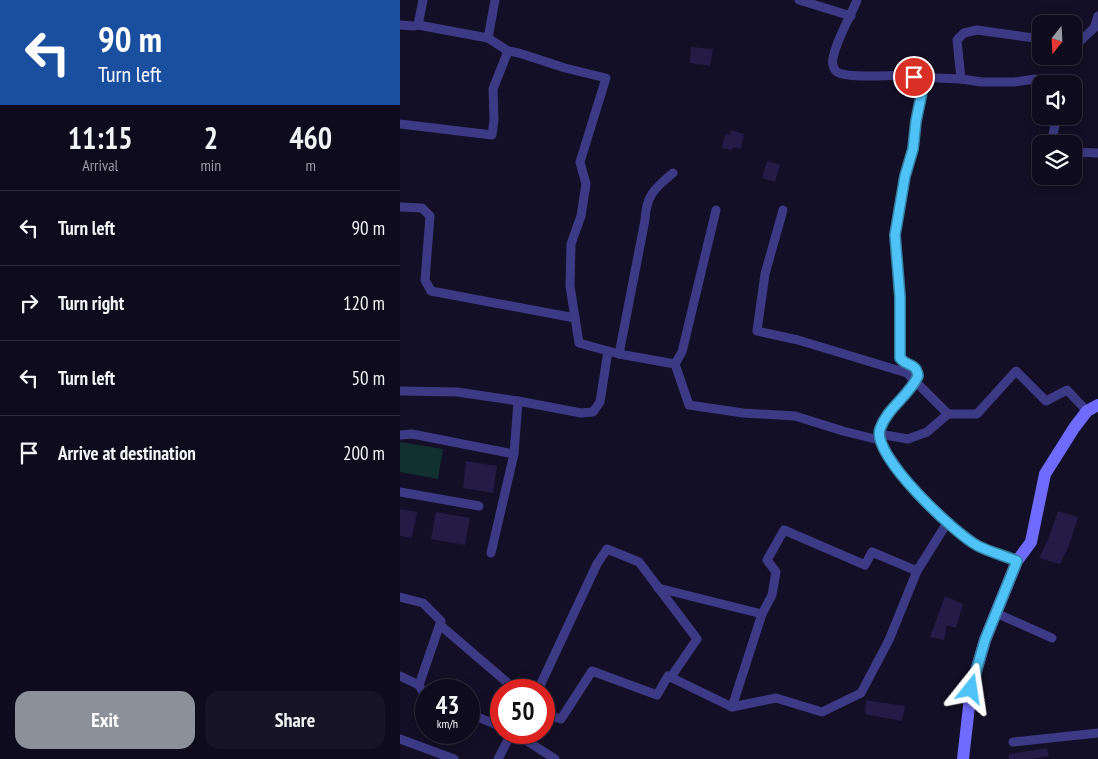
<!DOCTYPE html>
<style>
:root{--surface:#0e0b1c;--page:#171425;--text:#f1f3f6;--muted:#9b9ba3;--line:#2e2b3b;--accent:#8c9099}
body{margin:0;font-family:"PT Sans Narrow",sans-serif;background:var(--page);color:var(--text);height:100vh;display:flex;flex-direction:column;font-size:19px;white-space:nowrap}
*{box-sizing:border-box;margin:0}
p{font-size:16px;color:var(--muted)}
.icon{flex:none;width:28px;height:28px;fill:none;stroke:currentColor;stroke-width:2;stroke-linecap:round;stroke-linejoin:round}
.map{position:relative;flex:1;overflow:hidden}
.drawer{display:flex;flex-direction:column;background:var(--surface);width:400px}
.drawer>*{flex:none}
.guide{background:#1a4fa0;color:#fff;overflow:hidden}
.needle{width:32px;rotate:198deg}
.controls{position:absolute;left:632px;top:15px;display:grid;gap:10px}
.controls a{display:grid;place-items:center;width:50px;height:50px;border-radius:10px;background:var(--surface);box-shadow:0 2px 12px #0003,0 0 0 1px var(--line);font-size:25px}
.speed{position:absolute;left:15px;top:679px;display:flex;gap:10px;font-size:25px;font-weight:700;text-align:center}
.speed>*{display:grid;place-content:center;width:65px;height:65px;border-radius:50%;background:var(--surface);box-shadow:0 2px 12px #0003,0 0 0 1px var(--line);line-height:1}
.speed small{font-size:12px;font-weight:400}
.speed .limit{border:8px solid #d22;background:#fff;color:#111}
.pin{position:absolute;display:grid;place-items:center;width:42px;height:42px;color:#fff;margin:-21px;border:2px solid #fff;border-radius:50%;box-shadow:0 1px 5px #0007}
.me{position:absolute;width:55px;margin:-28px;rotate:15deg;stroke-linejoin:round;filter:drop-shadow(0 0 4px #0008)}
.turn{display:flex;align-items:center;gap:18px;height:105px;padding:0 15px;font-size:22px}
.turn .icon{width:65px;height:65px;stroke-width:2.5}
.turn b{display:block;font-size:35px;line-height:42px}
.eta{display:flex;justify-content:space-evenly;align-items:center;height:85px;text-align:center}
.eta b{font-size:30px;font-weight:700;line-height:35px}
.action{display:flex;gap:10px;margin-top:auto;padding:10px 15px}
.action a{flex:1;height:58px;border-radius:15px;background:var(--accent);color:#fff;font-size:20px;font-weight:700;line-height:58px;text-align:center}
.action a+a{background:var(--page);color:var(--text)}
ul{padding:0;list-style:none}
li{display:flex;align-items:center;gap:15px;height:75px;padding:0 15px;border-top:1px solid var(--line)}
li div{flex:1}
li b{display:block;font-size:19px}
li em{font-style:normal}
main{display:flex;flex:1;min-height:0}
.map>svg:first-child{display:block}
.green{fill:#12302f}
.building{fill:#241b47}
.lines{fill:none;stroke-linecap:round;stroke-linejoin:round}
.minor{stroke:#3d3a85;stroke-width:9}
.secondary{stroke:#6f6bff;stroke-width:12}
.route-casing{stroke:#337fa1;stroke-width:12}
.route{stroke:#4fc3f7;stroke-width:9}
</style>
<main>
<section class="drawer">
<div class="guide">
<div class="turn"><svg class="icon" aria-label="left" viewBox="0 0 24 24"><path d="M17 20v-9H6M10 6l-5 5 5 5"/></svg><div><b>90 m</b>Turn left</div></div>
</div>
<div class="eta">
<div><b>11:15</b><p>Arrival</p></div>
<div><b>2</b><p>min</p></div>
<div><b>460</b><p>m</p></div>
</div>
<ul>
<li><svg class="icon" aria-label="left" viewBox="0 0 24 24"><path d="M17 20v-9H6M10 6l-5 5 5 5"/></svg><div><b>Turn left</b></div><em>90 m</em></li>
<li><svg class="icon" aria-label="right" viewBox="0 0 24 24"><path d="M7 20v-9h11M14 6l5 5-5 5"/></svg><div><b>Turn right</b></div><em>120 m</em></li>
<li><svg class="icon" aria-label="left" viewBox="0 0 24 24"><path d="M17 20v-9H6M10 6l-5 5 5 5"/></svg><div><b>Turn left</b></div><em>50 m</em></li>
<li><svg class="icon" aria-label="arrive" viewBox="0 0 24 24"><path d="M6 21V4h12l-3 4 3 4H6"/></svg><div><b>Arrive at destination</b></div><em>200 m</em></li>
</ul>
<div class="action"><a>Exit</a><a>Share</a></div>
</section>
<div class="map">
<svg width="698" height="759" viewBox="0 0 698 759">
<rect width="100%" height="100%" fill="#130f26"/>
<path class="green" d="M 0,442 L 43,449 L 38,479 L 0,472 Z"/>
<g class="building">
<path d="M 291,47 L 313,49 L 310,66 L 290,63 Z"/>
<path d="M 331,130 L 344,134 L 341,149 L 333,147 L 332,150 L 322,148 L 325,134 L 330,135 Z"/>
<path d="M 367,161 L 380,165 L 375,182 L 362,178 Z"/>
<path d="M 66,461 L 97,466 L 93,493 L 63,488 Z"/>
<path d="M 0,509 L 17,512 L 12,538 L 0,536 Z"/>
<path d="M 658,511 L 678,517 L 669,545 L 660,564 L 639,558 L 648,540 Z"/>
<path d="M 36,512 L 70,518 L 65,545 L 31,539 Z"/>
<path d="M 545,596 L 563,604 L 556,628 L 547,625 L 544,640 L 530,637 Z"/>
<path d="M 466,700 L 505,706 L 502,721 L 465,714 Z"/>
<path d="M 647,748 L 649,756 L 632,759 L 609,759 L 609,754 Z"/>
</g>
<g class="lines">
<g class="minor">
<path d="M 399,0 L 451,16"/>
<path d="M 457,0 C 450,18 437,38 433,58 C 432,62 433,69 437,72 C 448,79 492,75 507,75 L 514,77 L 518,81 L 522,92 L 516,121 L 513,149 L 505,176 L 495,235 L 499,297 L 500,358 C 508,367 523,365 516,381 C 505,395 481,416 479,434"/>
<path d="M 0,25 L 14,26 L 18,25 L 88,38 L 95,0"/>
<path d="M 18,25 L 23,0"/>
<path d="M 88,38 L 108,51"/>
<path d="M 674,43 L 677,44 L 694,28 L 698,16"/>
<path d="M 514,77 L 561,79 L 582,82 L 614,82 L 635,79 L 652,84"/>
<path d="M 561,79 L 557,40 L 564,33 L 577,30 L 641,39"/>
<path d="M 0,124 L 92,135 L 94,120 L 93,89 L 108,51 L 119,53 L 165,68 L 206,78 L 180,162 L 186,184 L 181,216 L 171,244 L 170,286 L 179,343 L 219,354 L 275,364 L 289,405 L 343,413 L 395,416 L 443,431 L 479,440 L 509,484 L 542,518 L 578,546 L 617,561"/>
<path d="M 651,144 L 657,116"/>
<path d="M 674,152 L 698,153"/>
<path d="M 0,207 L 22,208 L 30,216 L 25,280 L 31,291 L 175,318"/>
<path d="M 383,210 L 365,274 L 357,331 L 398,340 L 507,373 L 548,414"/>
<path d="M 219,354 L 245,220 C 246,195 255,188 273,173"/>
<path d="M 275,364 L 282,352 L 316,210"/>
<path d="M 0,391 L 57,392 L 118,401 L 181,413 L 193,412 L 200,402 L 208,351"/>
<path d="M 0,435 L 12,434 L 114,454 L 118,401"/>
<path d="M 479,438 L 479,434 L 508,439 L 527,432 L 548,414 L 577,414 L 616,371 L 646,401 L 667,390 L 687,411"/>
<path d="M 0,492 L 79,506"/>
<path d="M 91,553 L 114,454"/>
<path d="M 258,588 L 362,614"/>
<path d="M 0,597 L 23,603 L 41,621 L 19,685 L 24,694 L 26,695"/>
<path d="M 596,613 L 652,638"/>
<path d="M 40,625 L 116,690"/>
<path d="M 0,676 L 19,685"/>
<path d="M 138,690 L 197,564 L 207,549 L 239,562 L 297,639 L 271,677"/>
<path d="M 332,707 L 376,698 L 422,712 L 461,693 L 489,640 L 517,571 L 547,523"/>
<path d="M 69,713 L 101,727"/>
<path d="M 144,714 L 161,719 L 192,671 L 257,695 L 268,676 L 332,707 L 362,614 L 372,595 L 376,572 L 367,560 L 384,530 L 465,565 L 472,552 L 517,571"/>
<path d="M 113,732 L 155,759"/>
<path d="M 0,739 L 54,759"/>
<path d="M 613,742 L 698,733"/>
<path d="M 98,759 L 112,732"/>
</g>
<path class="secondary" d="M 563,759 L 571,689 L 585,640 L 617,561 L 631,542 L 645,474 L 674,428 L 687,411 L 698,405"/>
</g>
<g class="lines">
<defs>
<path id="route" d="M 514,77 L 518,81 L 522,92 L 516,121 L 513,149 L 505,176 L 495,235 L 500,297 L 500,358 C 507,367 516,362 518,376 C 509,396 487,408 480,429 C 471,455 555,534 578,546 C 590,552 605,556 617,561 L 585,640 L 571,689"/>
</defs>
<use href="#route" class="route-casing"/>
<use href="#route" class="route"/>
</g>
</svg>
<div class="controls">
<a><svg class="needle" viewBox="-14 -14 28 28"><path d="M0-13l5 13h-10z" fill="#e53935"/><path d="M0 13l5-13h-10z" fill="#9b9ba3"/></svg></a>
<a><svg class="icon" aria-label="sound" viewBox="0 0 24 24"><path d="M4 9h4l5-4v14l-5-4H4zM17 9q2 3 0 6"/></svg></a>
<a><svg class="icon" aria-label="layers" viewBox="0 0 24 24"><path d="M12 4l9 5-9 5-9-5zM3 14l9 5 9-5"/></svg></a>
</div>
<div class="speed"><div>43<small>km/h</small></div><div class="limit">50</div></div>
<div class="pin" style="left:514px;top:77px;background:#d93025"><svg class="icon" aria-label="arrive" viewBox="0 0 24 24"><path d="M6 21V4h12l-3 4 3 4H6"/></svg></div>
<svg class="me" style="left:571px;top:689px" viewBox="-20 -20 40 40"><path d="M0-17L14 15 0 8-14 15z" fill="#4fc3f7" stroke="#fff" stroke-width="4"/></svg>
</div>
</main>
